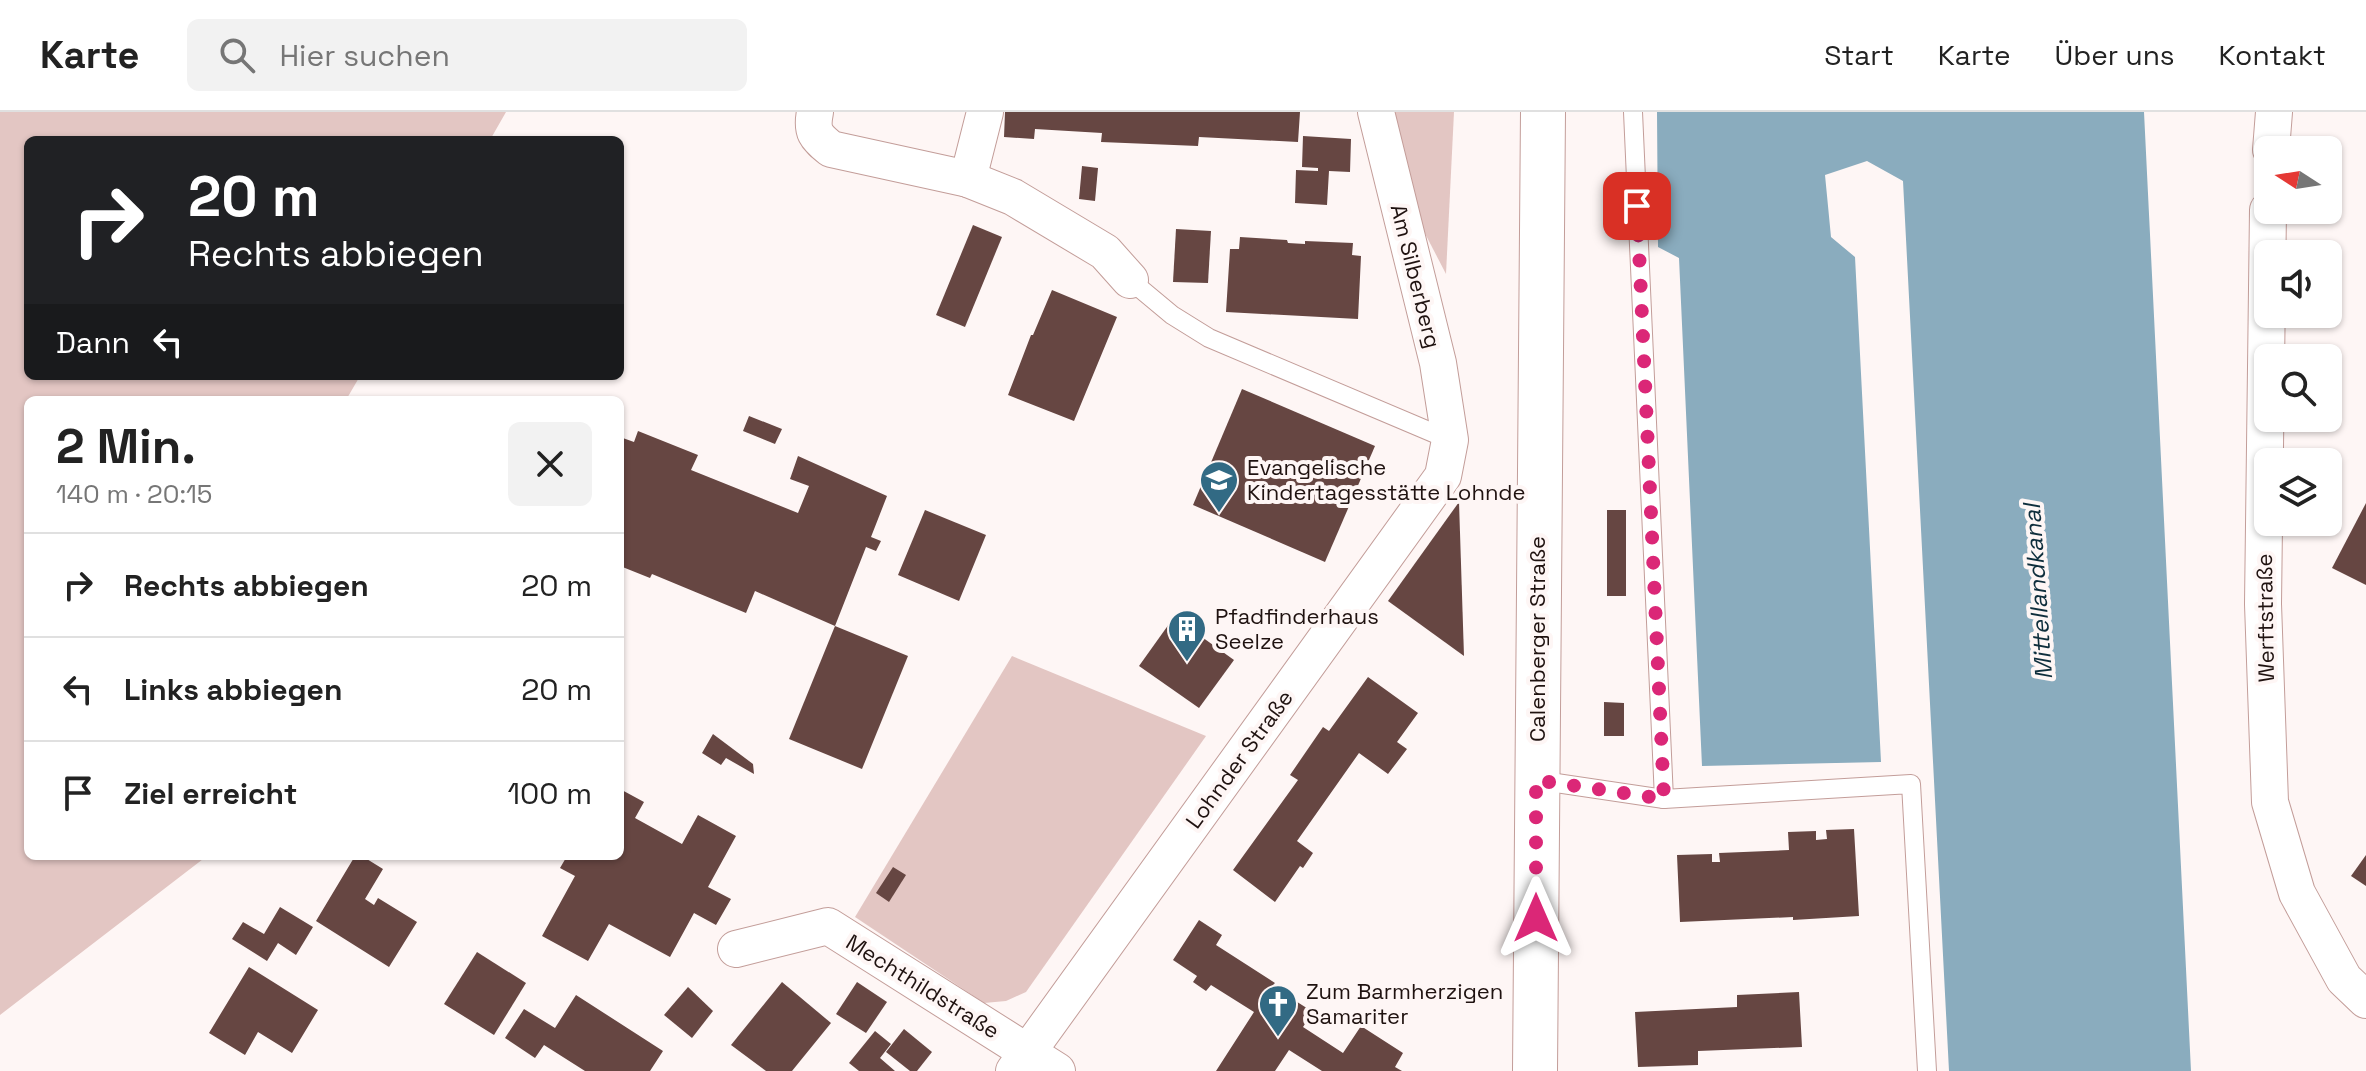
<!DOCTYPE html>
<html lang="de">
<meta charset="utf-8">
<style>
:root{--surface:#fff;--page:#f2f2f2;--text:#222;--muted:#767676;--line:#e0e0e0}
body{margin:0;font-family:"Space Grotesk",sans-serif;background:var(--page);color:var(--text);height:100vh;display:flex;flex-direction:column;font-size:30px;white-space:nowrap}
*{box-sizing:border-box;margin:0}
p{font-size:26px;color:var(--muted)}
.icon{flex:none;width:44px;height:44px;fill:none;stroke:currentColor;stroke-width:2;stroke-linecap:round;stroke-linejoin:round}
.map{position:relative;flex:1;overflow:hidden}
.sheet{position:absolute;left:24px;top:284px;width:600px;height:464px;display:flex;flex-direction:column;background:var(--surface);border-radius:12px;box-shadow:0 2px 6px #0004}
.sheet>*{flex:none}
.hud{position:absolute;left:24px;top:24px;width:600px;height:244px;border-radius:12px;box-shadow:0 2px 6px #0004;background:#202124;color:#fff;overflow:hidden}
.needle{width:52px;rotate:282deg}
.buttons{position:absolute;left:2254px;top:24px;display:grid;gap:16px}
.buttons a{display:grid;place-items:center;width:88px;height:88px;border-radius:12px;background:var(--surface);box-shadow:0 2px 6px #0004;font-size:40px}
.pin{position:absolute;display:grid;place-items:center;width:68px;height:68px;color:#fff;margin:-34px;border-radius:16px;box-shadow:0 4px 12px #0006}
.me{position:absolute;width:88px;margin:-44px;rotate:0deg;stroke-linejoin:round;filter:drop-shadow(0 0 6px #0008)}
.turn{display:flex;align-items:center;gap:28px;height:168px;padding:0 32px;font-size:36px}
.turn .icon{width:104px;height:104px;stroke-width:2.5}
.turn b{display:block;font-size:56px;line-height:68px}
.then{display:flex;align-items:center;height:76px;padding:0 32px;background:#0003;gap:16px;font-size:30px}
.round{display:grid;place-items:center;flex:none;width:84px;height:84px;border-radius:12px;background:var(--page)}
.headline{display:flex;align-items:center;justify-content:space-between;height:136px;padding:0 32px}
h1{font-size:48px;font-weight:800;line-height:60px}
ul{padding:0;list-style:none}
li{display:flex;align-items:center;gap:24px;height:104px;padding:0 32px;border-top:2px solid var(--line)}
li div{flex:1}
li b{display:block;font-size:30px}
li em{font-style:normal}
header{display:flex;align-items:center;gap:48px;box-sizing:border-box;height:112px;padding:0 40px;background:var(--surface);border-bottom:2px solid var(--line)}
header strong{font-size:38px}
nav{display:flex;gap:44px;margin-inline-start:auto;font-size:28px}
.search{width:560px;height:72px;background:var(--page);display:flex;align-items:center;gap:20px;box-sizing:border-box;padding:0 28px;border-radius:12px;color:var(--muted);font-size:30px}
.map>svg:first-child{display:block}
.green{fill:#e3c6c3}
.water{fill:#8aacbe}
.building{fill:#664642}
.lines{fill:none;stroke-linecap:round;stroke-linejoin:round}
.service-casing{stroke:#c39d99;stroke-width:20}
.minor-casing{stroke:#c39d99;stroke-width:38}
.tertiary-casing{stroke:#c39d99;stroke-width:46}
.service{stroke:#fff;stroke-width:18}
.minor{stroke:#fff;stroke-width:36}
.tertiary{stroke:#fff;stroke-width:44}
.route{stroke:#db2777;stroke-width:14;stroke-dasharray:0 25.2}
.labels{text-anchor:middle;stroke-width:8;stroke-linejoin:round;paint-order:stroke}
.street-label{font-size:22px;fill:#1f1210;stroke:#fef6f5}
.poi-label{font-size:22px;fill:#1f1210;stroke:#fef6f5;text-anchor:start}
.water-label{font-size:24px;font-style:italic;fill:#0e2e3c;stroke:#fef6f5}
</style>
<header>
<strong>Karte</strong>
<div class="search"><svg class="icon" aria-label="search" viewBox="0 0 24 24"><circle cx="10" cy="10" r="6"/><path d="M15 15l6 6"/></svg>Hier suchen</div>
<nav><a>Start</a><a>Karte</a><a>Über uns</a><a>Kontakt</a></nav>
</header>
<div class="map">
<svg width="2366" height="959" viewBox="0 0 2366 959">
<rect width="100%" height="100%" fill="#fef6f5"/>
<g class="green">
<path d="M 0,0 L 506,0 L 490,28 L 28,28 L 28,264 L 360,264 L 346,288 L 28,288 L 28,744 L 207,744 L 0,903 Z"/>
<path d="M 1393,0 L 1454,0 L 1446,162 L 1417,106 Z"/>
<path d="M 1012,544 L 1206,624 L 1026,880 L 1006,889 L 984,891 L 855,805 Z"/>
</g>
<path class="water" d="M 1657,0 L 2144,0 L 2191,959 L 1949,959 L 1903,69 L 1867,49 L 1825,63 L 1831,125 L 1855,145 L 1881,650 L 1702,654 L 1679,146 L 1658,135 Z"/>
<g class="building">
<path d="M 1005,0 L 1300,0 L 1298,30 L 1199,25 L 1198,34 L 1101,30 L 1102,21 L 1035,17 L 1034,27 L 1004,25 Z"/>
<path d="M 1303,24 L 1351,27 L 1350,60 L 1329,59 L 1327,93 L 1295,91 L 1296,58 L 1318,59 L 1318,56 L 1302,55 Z"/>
<path d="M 1082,54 L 1098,56 L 1095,89 L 1079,87 Z"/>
<path d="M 973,113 L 1002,125 L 965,215 L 936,203 Z"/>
<path d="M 1176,117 L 1211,119 L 1208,171 L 1173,170 Z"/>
<path d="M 1240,125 L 1287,128 L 1288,131 L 1305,132 L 1305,129 L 1353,131 L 1352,143 L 1361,144 L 1358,207 L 1226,200 L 1230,137 L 1239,137 Z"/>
<path d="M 1052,178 L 1117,205 L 1074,309 L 1008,283 L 1031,223 L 1033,223 Z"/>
<path d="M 1242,277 L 1375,334 L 1325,450 L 1193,393 Z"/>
<path d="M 749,304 L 782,317 L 775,332 L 743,319 Z"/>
<path d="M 638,319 L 698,343 L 691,358 L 798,401 L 809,374 L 790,367 L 798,344 L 887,384 L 871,425 L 881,429 L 876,439 L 866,435 L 835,514 L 755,479 L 746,501 L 652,462 L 650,466 L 620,454 L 620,325 L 634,330 Z"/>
<path d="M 1459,390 L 1464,544 L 1388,489 Z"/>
<path d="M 2366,391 L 2366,473 L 2332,456 Z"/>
<path d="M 925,398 L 986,423 L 959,489 L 898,463 Z"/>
<rect x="1607" y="398" width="19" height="86"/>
<path d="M 1174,505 L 1234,548 L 1199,596 L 1139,554 Z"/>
<path d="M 835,514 L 908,544 L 862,657 L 789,627 Z"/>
<path d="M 1368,565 L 1418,601 L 1397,630 L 1407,637 L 1388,662 L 1359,641 L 1297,729 L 1313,741 L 1303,756 L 1300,754 L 1275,790 L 1233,758 L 1298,668 L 1290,663 L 1323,615 L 1329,619 Z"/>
<path d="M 1604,590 L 1624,591 L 1624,624 L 1604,624 Z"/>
<path d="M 713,622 L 753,652 L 754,662 L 726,646 L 721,653 L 702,641 Z"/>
<path d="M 620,677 L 644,690 L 635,706 L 682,732 L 698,703 L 736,724 L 708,775 L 731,787 L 716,813 L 694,801 L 670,845 L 609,812 L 588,849 L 542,824 L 575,764 L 560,756 L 567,744 L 620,744 Z"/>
<path d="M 1854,717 L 1859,804 L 1793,808 L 1793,805 L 1680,810 L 1677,743 L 1712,742 L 1712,750 L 1720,750 L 1719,741 L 1789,738 L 1788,720 L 1816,719 L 1816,728 L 1827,727 L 1826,718 Z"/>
<path d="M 2366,743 L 2366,774 L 2351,764 Z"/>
<path d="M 355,744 L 362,744 L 383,757 L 365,787 L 374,793 L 378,786 L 417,810 L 389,855 L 316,809 Z"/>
<path d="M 893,755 L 906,763 L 889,790 L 876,781 Z"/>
<path d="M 280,795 L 313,815 L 296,843 L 278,831 L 267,849 L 232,827 L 243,810 L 264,822 Z"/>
<path d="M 1199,808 L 1222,823 L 1216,833 L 1275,871 L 1272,874 L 1313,900 L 1303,915 L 1343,941 L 1361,914 L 1403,941 L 1395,955 L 1402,959 L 1322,959 L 1289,938 L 1275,959 L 1216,959 L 1254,900 L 1211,873 L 1206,879 L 1193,870 L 1197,864 L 1173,848 Z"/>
<path d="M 477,840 L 526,871 L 494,923 L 444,892 Z"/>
<path d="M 249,855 L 318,898 L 292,941 L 258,920 L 245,943 L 209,921 Z"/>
<path d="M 782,870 L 831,911 L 792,959 L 766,959 L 731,933 Z"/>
<path d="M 857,870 L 887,890 L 866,921 L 836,902 Z"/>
<path d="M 688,875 L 713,899 L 692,926 L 664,903 Z"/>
<path d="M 1799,880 L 1802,935 L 1698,939 L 1698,953 L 1638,955 L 1635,900 L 1737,895 L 1737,883 Z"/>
<path d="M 576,883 L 663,939 L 650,959 L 585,959 L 544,933 L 535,946 L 505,926 L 524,897 L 555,916 Z"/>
<path d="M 904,917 L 932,940 L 917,959 L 910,959 L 886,940 Z"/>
<path d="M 875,919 L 891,932 L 880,946 L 895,959 L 859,959 L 849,951 Z"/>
</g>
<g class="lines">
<defs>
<g id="service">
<path d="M 1633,0 L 1664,687"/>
<path d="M 1130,168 L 1172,203 L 1209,226 L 1450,328"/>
<path d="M 1536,668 L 1664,687 L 1911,672 L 1927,959"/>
</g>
<g id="minor">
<path d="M 815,0 C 811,20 816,25 831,37 L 968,67 L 1013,85 L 1105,140 L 1130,168"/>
<path d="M 2271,38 L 2274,0"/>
<path d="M 968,67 L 985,0"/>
<path d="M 2268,98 L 2263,492 L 2270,690 L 2297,781 L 2344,867 L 2366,888"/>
<path d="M 736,837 L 828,814 L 1057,959"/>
<path d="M 1014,959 L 1443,364 L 1450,328 L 1438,251 L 1376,0"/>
</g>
<path id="tertiary" d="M 1535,959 L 1543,0"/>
</defs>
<use href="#service" class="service-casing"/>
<use href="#minor" class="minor-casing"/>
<use href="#tertiary" class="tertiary-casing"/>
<use href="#service" class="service"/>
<use href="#minor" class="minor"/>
<use href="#tertiary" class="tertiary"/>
</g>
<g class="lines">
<path class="route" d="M 1536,806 L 1536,668 L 1664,687 L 1637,94"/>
</g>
<defs>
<symbol id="school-pin" viewBox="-11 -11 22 30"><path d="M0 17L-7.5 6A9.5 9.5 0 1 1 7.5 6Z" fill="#326a84" stroke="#fef6f5"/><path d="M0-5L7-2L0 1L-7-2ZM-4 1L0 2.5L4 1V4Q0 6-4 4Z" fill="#fff"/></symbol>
<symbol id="building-pin" viewBox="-11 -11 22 30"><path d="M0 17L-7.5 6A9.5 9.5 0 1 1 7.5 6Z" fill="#326a84" stroke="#fef6f5"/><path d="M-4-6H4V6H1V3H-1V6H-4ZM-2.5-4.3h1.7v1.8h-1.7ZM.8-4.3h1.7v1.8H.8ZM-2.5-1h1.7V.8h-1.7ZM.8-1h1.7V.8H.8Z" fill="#fff"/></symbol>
<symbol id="church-pin" viewBox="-11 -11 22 30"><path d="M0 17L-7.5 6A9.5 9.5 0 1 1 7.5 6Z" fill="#326a84" stroke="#fef6f5"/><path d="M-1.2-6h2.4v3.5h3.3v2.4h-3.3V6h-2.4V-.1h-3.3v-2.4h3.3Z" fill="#fff"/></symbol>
</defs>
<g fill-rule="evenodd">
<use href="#school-pin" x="1197" y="346" width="44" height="60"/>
<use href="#building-pin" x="1165" y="495" width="44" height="60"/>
<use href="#church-pin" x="1256" y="870" width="44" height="60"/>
</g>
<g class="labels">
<g class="street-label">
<text transform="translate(1416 164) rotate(76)" y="8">Am Silberberg</text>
<text transform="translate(2265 506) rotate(-91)" y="8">Werftstraße</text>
<text transform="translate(1537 527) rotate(-90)" y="8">Calenberger Straße</text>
<text transform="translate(1239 647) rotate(-54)" y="8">Lohnder Straße</text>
<text transform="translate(923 874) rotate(32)" y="8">Mechthildstraße</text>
</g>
<g class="poi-label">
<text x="1247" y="363">Evangelische<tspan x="1247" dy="25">Kindertagesstätte Lohnde</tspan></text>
<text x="1215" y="512">Pfadfinderhaus<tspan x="1215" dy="25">Seelze</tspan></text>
<text x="1306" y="887">Zum Barmherzigen<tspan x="1306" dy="25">Samariter</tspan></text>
</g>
<g class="water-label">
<text transform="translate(2038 480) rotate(-94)" y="8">Mittellandkanal</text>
</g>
</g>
</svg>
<div class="buttons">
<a><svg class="needle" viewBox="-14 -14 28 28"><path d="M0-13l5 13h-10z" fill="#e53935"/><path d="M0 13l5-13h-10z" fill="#767676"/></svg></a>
<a><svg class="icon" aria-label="sound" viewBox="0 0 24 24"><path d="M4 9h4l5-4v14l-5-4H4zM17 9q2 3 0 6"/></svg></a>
<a><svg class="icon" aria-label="search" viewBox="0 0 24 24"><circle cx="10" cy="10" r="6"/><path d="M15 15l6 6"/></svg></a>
<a><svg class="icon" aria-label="layers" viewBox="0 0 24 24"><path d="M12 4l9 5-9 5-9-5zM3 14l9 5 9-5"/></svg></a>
</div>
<div class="pin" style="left:1637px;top:94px;background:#d93025"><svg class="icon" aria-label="arrive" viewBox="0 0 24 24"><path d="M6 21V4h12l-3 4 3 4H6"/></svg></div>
<svg class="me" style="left:1536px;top:806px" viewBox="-20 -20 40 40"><path d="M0-17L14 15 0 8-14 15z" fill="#db2777" stroke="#fff" stroke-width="4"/></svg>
<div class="hud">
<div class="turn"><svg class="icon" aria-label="right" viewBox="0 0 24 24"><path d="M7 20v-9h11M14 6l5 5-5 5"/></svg><div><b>20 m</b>Rechts abbiegen</div></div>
<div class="then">Dann<svg class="icon" aria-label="left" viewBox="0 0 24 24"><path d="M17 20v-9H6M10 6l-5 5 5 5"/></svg></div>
</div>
<section class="sheet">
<div class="headline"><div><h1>2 Min.</h1><p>140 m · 20:15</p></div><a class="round"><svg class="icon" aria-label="close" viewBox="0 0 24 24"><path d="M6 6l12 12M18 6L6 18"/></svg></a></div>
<ul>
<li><svg class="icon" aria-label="right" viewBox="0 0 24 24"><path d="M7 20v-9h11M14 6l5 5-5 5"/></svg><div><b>Rechts abbiegen</b></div><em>20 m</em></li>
<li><svg class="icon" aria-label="left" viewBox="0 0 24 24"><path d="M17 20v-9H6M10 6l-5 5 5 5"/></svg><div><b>Links abbiegen</b></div><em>20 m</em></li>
<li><svg class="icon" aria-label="arrive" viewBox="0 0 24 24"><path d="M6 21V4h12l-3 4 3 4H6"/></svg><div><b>Ziel erreicht</b></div><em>100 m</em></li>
</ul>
</section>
</div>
